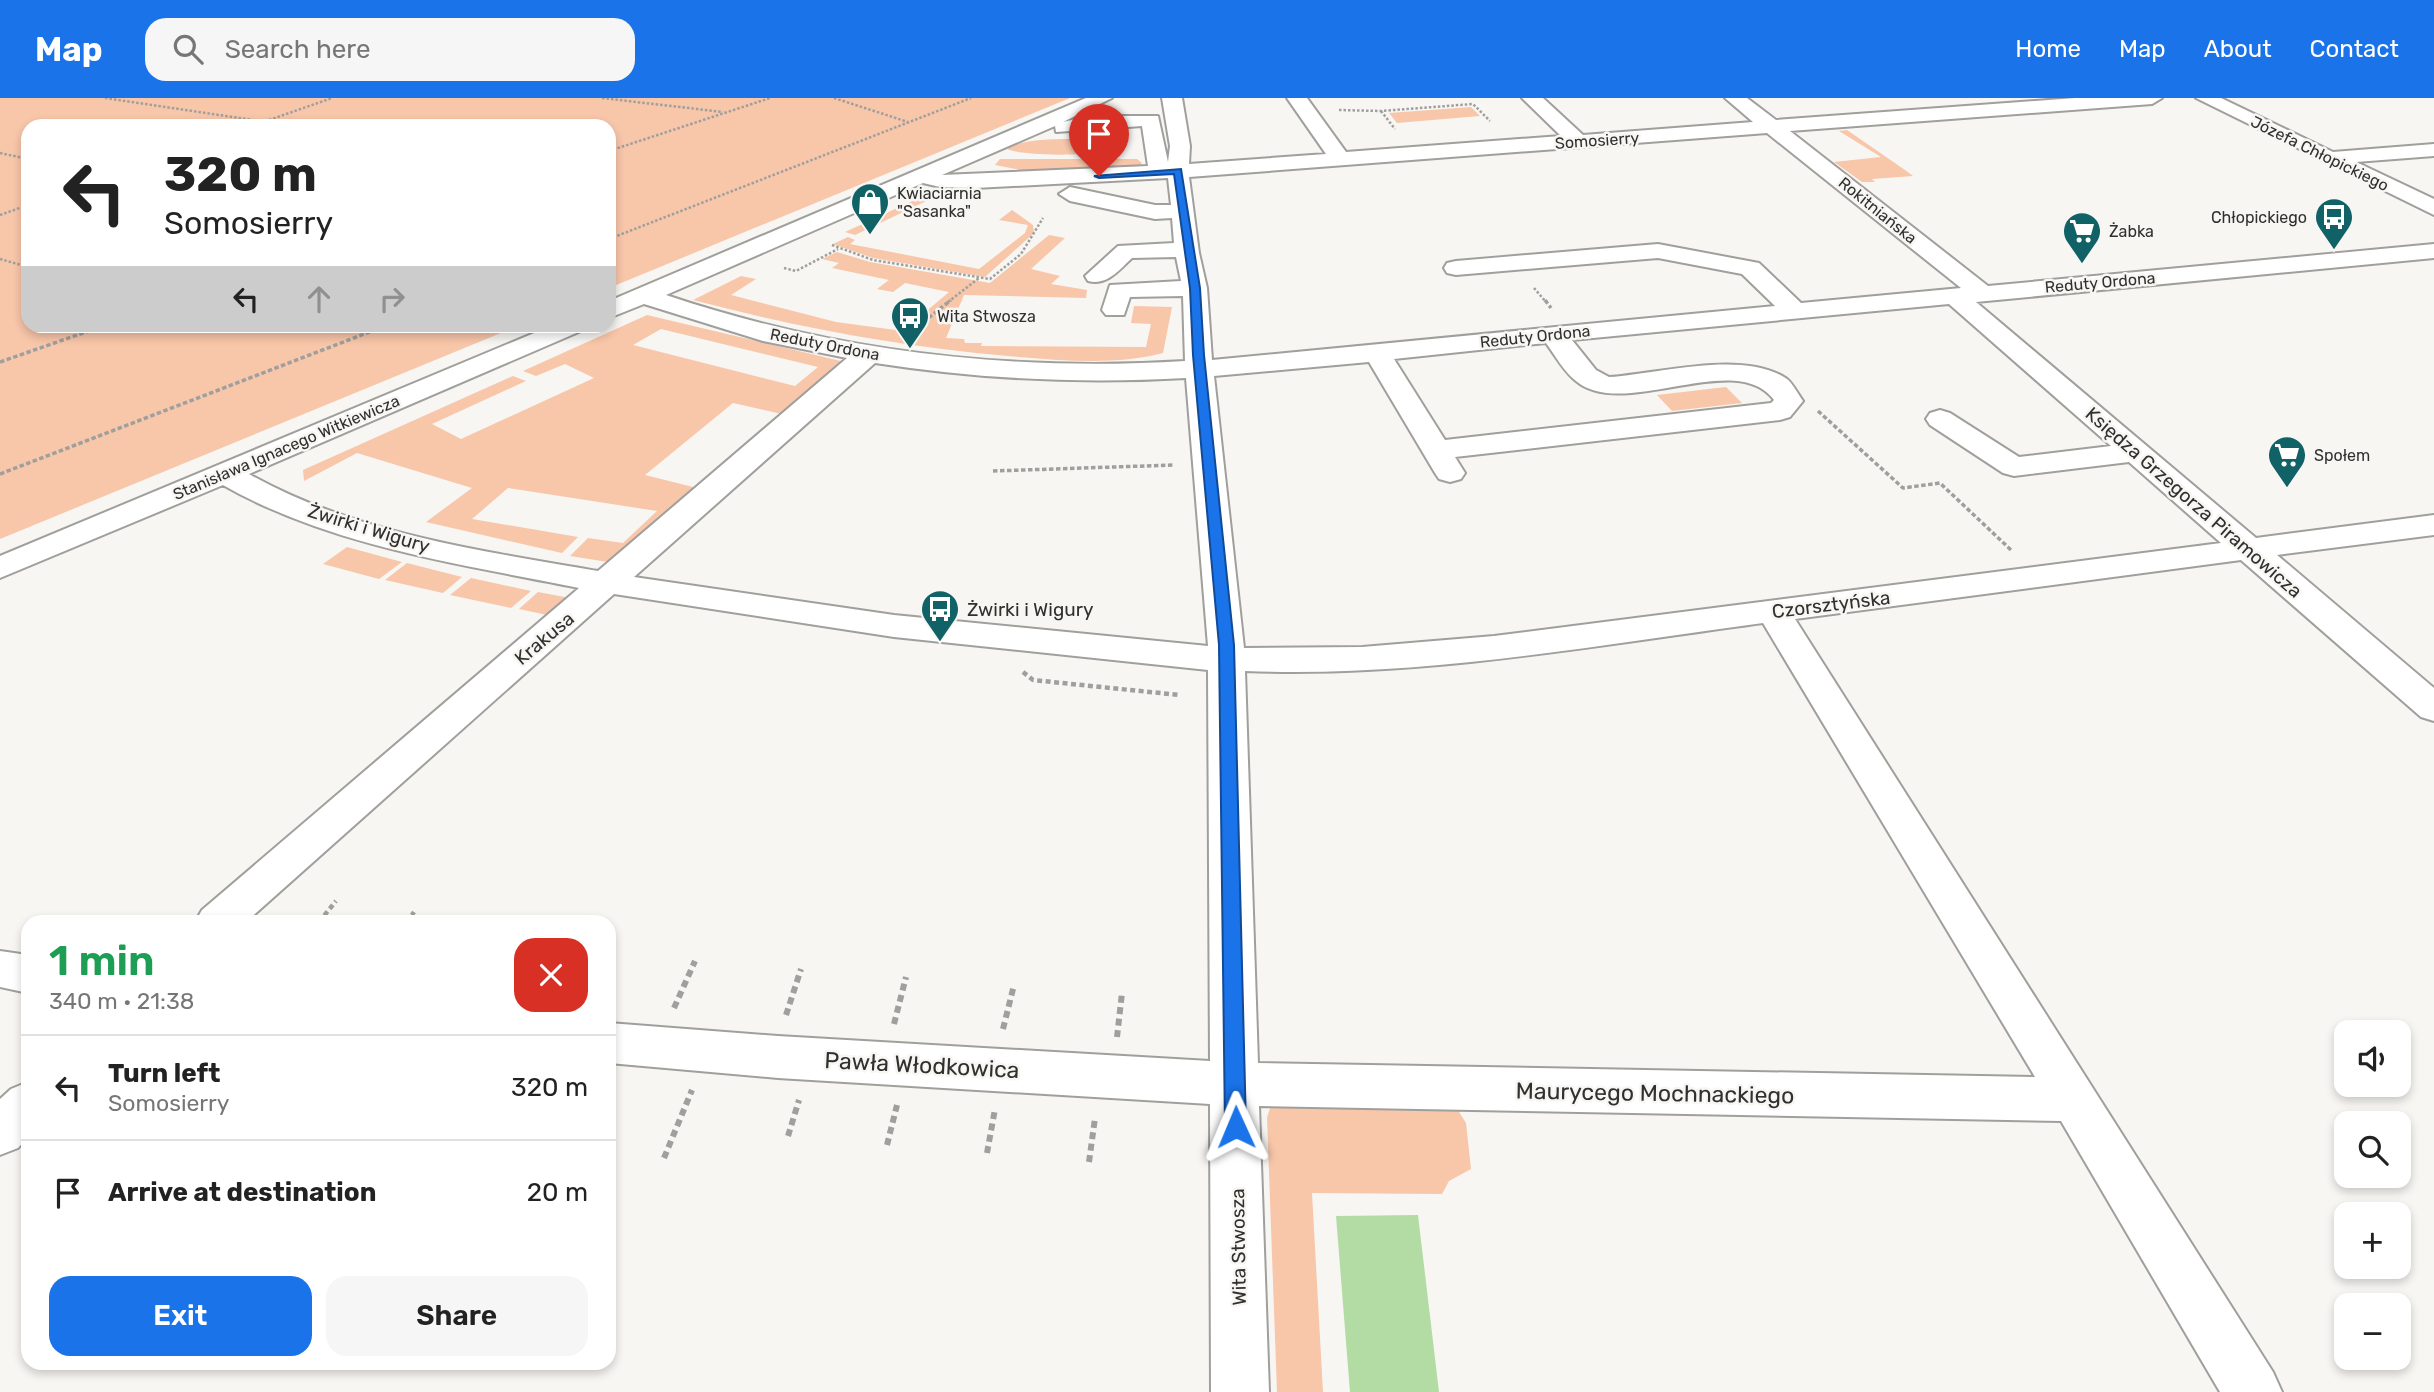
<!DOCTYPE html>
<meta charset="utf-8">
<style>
:root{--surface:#fff;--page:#f6f6f6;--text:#222;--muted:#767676;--line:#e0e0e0;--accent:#1a73e8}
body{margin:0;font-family:Rubik,sans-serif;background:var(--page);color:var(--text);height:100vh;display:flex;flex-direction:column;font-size:26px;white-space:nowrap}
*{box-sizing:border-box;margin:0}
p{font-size:23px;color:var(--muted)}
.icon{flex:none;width:38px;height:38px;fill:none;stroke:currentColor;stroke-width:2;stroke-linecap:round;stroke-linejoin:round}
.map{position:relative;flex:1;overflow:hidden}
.side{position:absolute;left:21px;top:817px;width:595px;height:455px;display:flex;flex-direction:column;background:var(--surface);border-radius:21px;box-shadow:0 4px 10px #0003}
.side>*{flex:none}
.hud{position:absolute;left:21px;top:21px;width:595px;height:214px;border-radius:21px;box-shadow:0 4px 10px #0003;background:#fff;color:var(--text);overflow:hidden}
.buttons{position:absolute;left:2334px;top:922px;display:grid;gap:14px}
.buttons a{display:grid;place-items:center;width:77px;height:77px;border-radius:14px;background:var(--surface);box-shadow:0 4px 10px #0003;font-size:35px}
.pin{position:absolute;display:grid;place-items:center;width:60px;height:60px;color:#fff;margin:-72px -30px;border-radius:50% 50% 50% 0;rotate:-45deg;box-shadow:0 0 7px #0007}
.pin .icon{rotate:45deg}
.me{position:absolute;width:77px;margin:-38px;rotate:359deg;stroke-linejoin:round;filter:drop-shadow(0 0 5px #0008)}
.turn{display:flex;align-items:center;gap:24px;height:147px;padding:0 28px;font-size:32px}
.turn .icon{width:91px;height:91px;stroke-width:2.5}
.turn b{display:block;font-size:49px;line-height:60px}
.lanes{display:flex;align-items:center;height:66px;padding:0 28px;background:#0003;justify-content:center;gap:35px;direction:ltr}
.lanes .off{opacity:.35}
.round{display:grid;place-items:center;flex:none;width:74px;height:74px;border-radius:21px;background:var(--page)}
.head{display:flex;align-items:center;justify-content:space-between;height:119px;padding:0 28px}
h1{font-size:42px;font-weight:600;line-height:52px;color:#1e9e55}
.primary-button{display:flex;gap:14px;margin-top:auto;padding:14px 28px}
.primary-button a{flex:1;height:80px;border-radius:21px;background:var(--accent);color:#fff;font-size:28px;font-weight:600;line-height:80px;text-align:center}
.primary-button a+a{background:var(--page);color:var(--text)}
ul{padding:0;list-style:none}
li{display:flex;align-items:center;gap:21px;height:105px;padding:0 28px;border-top:2px solid var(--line)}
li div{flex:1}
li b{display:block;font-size:26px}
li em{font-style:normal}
header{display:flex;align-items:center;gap:42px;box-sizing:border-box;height:98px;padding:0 35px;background:var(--accent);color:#fff}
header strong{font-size:33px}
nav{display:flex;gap:38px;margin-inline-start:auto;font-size:24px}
.search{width:490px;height:63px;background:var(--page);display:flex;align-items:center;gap:18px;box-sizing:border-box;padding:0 24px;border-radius:21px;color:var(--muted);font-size:26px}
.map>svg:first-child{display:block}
.green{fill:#f8c6a9;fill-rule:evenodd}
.water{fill:#b2dca4}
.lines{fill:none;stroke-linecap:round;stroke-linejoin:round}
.minor-casing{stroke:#a09f9c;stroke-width:4}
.path-far3{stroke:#9f9f9d;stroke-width:2.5;stroke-dasharray:2.5 2;stroke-linecap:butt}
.path-far2{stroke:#9f9f9d;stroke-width:3.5;stroke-dasharray:4.5 2.5;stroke-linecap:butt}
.path-far1{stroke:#9f9f9d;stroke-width:4.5;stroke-dasharray:5 3.5;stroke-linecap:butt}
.path{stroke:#9f9f9d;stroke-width:6;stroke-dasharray:7 4.5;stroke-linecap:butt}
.minor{fill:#fff;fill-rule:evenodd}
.route{fill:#1a73e8;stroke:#114b97;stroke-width:2}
.labels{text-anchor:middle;stroke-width:5;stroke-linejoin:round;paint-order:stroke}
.far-street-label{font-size:16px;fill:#30302f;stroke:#f7f6f3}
.far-poi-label{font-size:16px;fill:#30302f;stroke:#f7f6f3;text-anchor:start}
.street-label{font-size:19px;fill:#30302f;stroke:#f7f6f3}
.poi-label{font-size:19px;fill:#30302f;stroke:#f7f6f3;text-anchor:start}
.near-street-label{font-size:23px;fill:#30302f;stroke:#f7f6f3}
</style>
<header>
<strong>Map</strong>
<div class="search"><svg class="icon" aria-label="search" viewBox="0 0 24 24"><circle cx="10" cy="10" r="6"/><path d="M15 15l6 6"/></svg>Search here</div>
<nav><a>Home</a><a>Map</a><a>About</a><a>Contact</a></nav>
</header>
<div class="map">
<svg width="2434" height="1294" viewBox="0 0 2434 1294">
<rect width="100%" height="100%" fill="#f7f6f3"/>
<g class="green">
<path d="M 0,0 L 1070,0 L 609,190 L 609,28 L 28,28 L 28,228 L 518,228 L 0,441 Z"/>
<path d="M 1471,9 L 1480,18 L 1397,25 L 1389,15 Z"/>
<path d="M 1847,32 L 1905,72 L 1913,78 L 1872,81 L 1875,84 L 1862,84 L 1834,64 L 1881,59 L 1839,33 Z"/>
<path d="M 1107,42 L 1117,48 C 1102,59 1024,59 1007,51 C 1021,38 1086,41 1107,42 Z"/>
<path d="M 1000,61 L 1137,61 L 1142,65 L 1137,70 L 1026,73 L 995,67 Z"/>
<path d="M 943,95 L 855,137 L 845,134 L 921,99 Z"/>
<path d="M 1012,112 L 1033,127 L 1034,135 L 985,179 L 873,160 L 833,146 L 848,139 L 855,142 L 850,146 L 979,171 L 1025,135 L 1028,127 L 999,122 Z"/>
<path d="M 1049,137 L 1065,140 L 1031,171 L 1060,178 L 1051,186 L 1087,192 L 1086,200 L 964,197 L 946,240 L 964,241 L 965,245 L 982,245 L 981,248 L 1146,249 L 1151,226 L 1131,225 L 1134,208 L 1172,209 L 1163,255 C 1114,268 1059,262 1008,258 C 898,248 800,230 693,202 L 741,178 L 756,181 L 731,197 L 836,224 L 903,233 L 949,194 L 905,185 L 893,194 L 877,191 L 889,182 L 832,170 L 839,165 L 822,161 L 837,154 L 870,164 L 990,185 Z"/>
<path d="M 647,217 L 849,265 L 786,317 L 733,305 L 645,377 L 697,390 L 619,461 L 608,464 L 570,458 L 588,440 L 623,445 L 657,413 L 508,390 L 472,421 L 578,439 L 562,455 L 426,424 L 472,390 L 357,355 L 304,383 L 303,372 L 513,278 L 526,283 L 432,326 L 461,341 L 594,280 L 565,266 L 536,278 L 523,273 ZM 661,231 L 818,269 L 795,288 L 633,247 Z"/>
<path d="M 1726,289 L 1742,305 L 1672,313 L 1657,297 Z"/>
<path d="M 347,449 L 402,464 L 379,481 L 323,466 Z"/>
<path d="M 407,465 L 462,479 L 443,495 L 385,482 Z"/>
<path d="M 471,480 L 531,493 L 511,510 L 450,497 Z"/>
<path d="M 538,494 L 570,500 L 552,518 L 519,511 Z"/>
<path d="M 1280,1001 L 1456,1009 L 1466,1025 L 1471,1071 L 1449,1083 L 1442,1096 L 1312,1095 L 1323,1294 L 1277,1294 L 1267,1020 L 1270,1010 Z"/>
</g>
<path class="water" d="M 1418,1117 L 1439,1294 L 1350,1294 L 1336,1118 Z"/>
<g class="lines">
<defs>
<g id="minor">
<path d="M 1086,0 L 1112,0 L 1063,24 L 1089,18 L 1158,18 L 1168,64 L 1170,48 L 1162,0 L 1182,0 L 1190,48 L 1189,66 L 1326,56 L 1287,0 L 1307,0 L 1346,54 L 1561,38 L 1522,0 L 1543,0 L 1583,37 L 1753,24 L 1725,0 L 1747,0 L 1776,22 L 2075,0 L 2162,0 L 2152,6 L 1790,33 L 1988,188 L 2434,146 L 2434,160 L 1976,204 L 2256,440 L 2434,417 L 2434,437 L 2277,457 L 2434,590 L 2434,623 L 2421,619 L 2241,462 L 1795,521 L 2273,1274 L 2282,1294 L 2220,1294 L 2061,1023 L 1259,1008 L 1269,1294 L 1211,1294 L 1210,1006 L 778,980 L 609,965 L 609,925 L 778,938 L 1210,963 L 1208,572 L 894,539 L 614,496 L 246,824 L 195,824 L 202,812 L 579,490 C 460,466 330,448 223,387 L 0,480 L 0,458 L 551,228 L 585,228 L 581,233 L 249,376 C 353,435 482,453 598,473 L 847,260 L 763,243 L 644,206 L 609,220 L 609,203 ZM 1055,28 L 1056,34 L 1142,28 L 1148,68 L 942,77 ZM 1767,35 L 1961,190 L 1801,205 L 1759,165 L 1658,146 L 1456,163 L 1447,165 L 1444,170 L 1447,175 L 1456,177 L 1658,160 L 1742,176 L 1775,208 L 1212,262 L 1207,190 L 1199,155 L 1189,79 ZM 1168,80 L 1171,107 L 1155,107 L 1070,89 L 1059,96 L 1070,103 L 1155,121 L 1172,120 L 1174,145 L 1118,148 L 1085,178 L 1088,183 C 1107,188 1119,172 1132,160 L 1176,159 L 1181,183 L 1110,187 L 1102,212 L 1106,217 L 1124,217 L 1130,199 L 1183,198 L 1185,263 C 1009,274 833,253 666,197 L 923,85 L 940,89 L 975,90 ZM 1949,206 L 2111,348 L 2019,359 L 1950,315 L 1940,312 L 1930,315 L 1926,321 L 1930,327 L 2003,375 L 2014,378 L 2129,364 L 2221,445 L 1494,538 L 1362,549 L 1244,550 L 1214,278 L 1369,264 L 1435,375 L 1439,381 L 1450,384 L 1461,381 L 1465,375 L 1455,359 L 1780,322 L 1790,319 L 1803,303 C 1798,296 1793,286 1787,281 C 1744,251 1658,276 1609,279 L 1596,272 L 1572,242 ZM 1546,245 C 1555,257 1564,274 1576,283 C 1623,323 1736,250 1774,302 L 1771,305 L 1445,342 L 1394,261 ZM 875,265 C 977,281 1083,286 1186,280 L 1208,548 L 894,517 L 634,479 ZM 1763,525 L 2035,979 L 1258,965 L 1245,573 C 1418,580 1592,548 1763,525 Z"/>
<path d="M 2196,0 L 2221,0 L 2333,54 L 2434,46 L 2434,58 L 2356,64 L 2434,101 L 2434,117 Z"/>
<path d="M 0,853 L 28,857 L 28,895 L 0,889 Z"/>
<path d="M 28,984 L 28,1039 L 18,1050 L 0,1057 L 0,1001 L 11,991 Z"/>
</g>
</defs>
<use href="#minor" class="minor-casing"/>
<g class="path-far3">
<path d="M 105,0 L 293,28"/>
<path d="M 602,0 L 723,14"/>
<path d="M 834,0 L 908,24"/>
<path d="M 1339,12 L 1381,13 L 1473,6 L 1490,23"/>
<path d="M 1381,13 L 1395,31"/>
<path d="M 252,28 L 332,0"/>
<path d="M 609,53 L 770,0"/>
<path d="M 0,55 L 28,61"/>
<path d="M 0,117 L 28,107"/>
<path d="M 609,141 L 971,0"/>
<path d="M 832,147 L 873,162 L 990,181 L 1021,156 L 1043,120"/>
<path d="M 0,161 L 28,169"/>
<path d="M 784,170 L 796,173 L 838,151"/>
<path d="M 1534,190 L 1546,204"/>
<path d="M 948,204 L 979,180"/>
</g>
<g class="path-far2">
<path d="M 1545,202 L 1551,210"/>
<path d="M 912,233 L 951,202"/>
<path d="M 0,264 L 103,228"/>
<path d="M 1818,313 L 1903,390 L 1940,385 L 2011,452"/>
<path d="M 993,373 L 1174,367"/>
<path d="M 0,376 L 385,228"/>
</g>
<g class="path-far1">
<path d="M 1023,574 L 1033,582 L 1179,597"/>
<path d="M 319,824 L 336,803"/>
<path d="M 407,824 L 414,814"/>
</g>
<g class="path">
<path d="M 674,910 L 695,863"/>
<path d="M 786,917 L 801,871"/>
<path d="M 894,926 L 906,879"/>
<path d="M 1003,931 L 1014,887"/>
<path d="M 1117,939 L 1122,895"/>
<path d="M 788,1038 L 799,1002"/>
<path d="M 887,1047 L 897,1007"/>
<path d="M 987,1055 L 995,1011"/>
<path d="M 664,1060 L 692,992"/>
<path d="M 1089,1064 L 1095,1020"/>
</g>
<use href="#minor" class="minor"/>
</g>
<path class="route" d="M 1181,71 L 1200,190 L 1204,257 L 1234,547 L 1246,1029 L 1243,1035 L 1236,1038 L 1228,1035 L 1225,1029 L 1219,547 L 1193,257 L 1190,190 L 1174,76 L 1099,80 L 1094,78 Z"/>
<defs>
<symbol id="shop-pin" viewBox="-11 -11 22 30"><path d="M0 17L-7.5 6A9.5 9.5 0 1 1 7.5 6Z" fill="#116267" stroke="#f7f6f3"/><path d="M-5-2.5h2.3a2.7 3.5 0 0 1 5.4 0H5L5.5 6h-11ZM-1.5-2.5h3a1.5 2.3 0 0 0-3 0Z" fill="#fff"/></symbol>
<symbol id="bus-pin" viewBox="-11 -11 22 30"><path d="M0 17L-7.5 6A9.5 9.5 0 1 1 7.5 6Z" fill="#116267" stroke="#f7f6f3"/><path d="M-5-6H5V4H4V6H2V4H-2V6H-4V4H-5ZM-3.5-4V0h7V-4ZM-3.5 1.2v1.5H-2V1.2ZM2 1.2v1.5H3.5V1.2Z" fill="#fff"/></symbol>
<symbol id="supermarket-pin" viewBox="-11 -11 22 30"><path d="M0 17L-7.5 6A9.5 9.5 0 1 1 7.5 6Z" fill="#116267" stroke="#f7f6f3"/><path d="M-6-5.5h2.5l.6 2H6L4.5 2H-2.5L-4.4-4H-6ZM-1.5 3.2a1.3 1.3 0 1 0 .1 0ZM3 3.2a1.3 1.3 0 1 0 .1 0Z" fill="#fff"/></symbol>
</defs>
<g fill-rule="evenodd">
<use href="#shop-pin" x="848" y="82" width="44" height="60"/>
<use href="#bus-pin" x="2312" y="97" width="44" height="60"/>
<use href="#supermarket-pin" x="2060" y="111" width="44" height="60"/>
<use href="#bus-pin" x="888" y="196" width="44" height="60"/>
<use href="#supermarket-pin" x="2265" y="335" width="44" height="60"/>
<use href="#bus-pin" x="918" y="489" width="44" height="60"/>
</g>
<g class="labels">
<g class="far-street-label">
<text transform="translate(1597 42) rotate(-4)" y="6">Somosierry</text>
<text transform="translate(2320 55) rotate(26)" y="6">Józefa Chłopickiego</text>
<text transform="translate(1878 112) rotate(39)" y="6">Rokitniańska</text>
<text transform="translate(2100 184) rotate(-5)" y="6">Reduty Ordona</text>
<text transform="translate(1535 238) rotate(-6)" y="6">Reduty Ordona</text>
<text transform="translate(825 246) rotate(11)" y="6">Reduty Ordona</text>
<text transform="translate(286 349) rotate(-23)" y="6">Stanisława Ignacego Witkiewicza</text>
</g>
<g class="far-poi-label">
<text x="897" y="101">Kwiaciarnia<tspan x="897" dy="18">"Sasanka"</tspan></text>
<text x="2307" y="125" text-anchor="end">Chłopickiego</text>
<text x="2109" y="139">Żabka</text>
<text x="937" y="224">Wita Stwosza</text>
<text x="2314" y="363">Społem</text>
</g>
<g class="street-label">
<text transform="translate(2194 404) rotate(41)" y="7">Księdza Grzegorza Piramowicza</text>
<text transform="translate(369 430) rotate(17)" y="7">Żwirki i Wigury</text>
<text transform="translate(1831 506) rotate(-7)" y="7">Czorsztyńska</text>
<text transform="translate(544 540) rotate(-40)" y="7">Krakusa</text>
<text transform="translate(1238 1149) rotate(-91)" y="7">Wita Stwosza</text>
</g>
<g class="poi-label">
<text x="967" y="518">Żwirki i Wigury</text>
</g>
<g class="near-street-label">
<text transform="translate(922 967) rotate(3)" y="8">Pawła Włodkowica</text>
<text transform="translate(1655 995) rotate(1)" y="8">Maurycego Mochnackiego</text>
</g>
</g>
</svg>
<div class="buttons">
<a><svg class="icon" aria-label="sound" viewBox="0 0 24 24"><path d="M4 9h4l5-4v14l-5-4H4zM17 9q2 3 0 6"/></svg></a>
<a><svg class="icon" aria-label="search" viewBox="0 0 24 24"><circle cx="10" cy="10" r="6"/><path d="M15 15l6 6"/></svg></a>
<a>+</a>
<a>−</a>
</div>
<div class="pin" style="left:1099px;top:78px;background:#d93025"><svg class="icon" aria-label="arrive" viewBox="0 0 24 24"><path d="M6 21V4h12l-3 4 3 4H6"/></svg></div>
<svg class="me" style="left:1236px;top:1029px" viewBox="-20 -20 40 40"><path d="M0-17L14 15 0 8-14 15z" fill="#1a73e8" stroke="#fff" stroke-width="4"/></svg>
<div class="hud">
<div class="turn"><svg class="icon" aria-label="left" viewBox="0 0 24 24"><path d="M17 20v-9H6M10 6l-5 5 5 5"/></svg><div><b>320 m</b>Somosierry</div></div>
<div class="lanes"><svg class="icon" aria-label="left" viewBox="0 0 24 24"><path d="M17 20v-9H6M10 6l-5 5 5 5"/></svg><svg class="icon off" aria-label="ahead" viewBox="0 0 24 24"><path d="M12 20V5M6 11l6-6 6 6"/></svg><svg class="icon off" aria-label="right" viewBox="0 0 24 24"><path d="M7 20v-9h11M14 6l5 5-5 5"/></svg></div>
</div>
<section class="side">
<div class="head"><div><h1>1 min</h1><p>340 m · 21:38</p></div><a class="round" style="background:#d93025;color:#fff"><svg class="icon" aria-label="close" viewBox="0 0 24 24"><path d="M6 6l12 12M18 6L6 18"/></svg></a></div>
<ul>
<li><svg class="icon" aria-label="left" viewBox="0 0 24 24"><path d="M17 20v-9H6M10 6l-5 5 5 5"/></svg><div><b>Turn left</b><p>Somosierry</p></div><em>320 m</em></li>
<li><svg class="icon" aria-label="arrive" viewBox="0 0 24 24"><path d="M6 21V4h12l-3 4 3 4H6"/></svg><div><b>Arrive at destination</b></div><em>20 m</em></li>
</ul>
<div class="primary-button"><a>Exit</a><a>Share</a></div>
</section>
</div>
